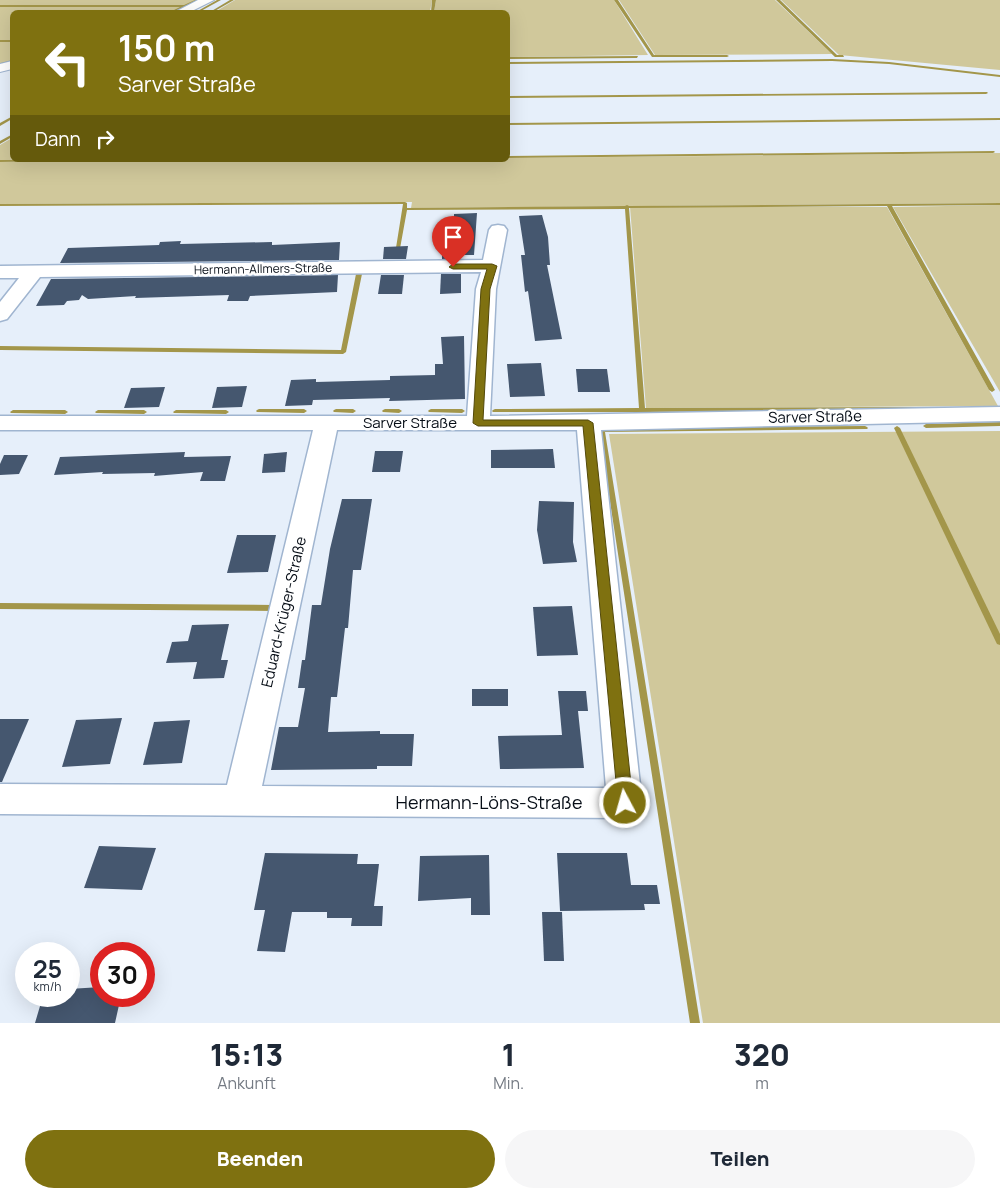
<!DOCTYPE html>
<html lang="de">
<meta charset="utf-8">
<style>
:root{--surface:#fff;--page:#f6f6f7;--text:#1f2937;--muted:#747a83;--accent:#7f7110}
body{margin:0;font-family:Manrope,sans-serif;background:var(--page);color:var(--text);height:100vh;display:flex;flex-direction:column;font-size:19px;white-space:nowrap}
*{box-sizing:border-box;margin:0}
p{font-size:16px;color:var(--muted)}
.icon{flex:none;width:28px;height:28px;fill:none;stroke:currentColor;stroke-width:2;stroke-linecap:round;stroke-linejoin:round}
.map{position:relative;height:1023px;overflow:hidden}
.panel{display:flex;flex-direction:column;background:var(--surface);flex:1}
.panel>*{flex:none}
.hud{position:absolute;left:10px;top:10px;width:500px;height:152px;border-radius:8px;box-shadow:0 5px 20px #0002;background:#7f7110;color:#fff;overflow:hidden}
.speed{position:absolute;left:15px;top:942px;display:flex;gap:10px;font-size:25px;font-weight:700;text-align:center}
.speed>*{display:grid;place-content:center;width:65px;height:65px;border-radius:50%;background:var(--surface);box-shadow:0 5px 20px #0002;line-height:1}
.speed small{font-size:12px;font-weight:400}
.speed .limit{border:8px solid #d22;background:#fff;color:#111}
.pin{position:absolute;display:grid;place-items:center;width:42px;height:42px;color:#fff;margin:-51px -21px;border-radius:50% 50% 50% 0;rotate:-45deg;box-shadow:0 0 5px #0007}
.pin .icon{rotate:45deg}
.me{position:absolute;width:55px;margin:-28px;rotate:354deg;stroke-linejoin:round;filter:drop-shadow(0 0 4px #0008)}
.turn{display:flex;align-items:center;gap:18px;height:105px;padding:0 25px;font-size:22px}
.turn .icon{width:65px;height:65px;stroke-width:2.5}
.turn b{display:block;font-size:35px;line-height:42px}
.then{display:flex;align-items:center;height:48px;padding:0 25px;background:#0003;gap:10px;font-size:19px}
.eta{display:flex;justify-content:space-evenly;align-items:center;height:85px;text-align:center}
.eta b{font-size:30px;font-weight:800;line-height:35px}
.primary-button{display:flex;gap:10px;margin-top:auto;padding:10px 25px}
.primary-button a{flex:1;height:58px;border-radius:30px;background:var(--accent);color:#fff;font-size:20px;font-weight:800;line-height:58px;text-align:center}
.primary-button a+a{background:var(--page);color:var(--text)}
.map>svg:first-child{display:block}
.green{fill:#d0c89b}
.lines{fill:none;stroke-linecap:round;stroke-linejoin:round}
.stream{fill:#a3964a;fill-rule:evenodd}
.building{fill:#45576f}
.minor-casing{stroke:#a0b5d0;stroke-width:3}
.secondary-casing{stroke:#a0b5d0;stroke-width:2}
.minor{fill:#fff;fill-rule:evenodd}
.secondary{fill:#fff;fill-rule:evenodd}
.route{fill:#7f7110;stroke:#53490a}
.labels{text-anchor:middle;stroke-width:5;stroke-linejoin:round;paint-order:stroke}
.far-street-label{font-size:12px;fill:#060d16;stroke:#fff}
.street-label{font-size:15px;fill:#060d16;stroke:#fff}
.near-street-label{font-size:18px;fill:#060d16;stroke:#fff}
</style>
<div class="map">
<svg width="1000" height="1023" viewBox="0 0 1000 1023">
<rect width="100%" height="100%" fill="#e6effa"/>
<g class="green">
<path d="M 0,0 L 203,0 L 172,12 L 12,12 L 12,60 L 0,63 Z"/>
<path d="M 235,0 L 432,0 L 430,12 L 215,12 Z"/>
<path d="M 436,0 L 614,0 L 648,55 L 508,57 L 508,12 L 434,12 Z"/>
<path d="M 619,0 L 775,0 L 832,54 L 655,55 Z"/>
<path d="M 781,0 L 1000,0 L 1000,70 L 839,55 Z"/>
<path d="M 12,138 L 12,160 L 0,160 L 0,145 Z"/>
<path d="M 1000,153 L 1000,203 L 411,208 L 412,202 L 0,204 L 0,162 L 508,160 L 508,158 Z"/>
<path d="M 1000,205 L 1000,392 L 893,207 Z"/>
<path d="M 630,207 L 887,207 L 998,406 L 646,408 Z"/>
<path d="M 1000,431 L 1000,1023 L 703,1023 L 609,434 Z"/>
</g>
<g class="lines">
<g class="stream">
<path d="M 195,0 L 199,0 L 173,12 L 170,12 L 180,7 L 0,7 L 0,5 L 184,5 Z"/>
<path d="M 217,0 L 221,0 L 199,12 L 196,12 Z"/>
<path d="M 230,0 L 234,0 L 213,12 L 210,12 Z"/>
<path d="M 432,0 L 436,0 L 434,12 L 431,12 Z"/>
<path d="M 614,0 L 618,0 L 654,55 L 727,55 L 729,56 L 727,57 L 652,57 Z"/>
<path d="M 776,0 L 780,0 L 837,55 L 843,55 L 844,57 L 835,57 Z"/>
<rect x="0" y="40" width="12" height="2"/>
<path d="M 638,56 L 637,58 L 508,59 L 508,57 Z"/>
<path d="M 832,59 L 889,62 L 1000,75 L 1000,77 L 889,64 L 832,61 L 508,64 L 508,62 Z"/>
<path d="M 12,60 L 12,62 L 0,65 L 0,63 Z"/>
<path d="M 987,92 L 988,93 L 986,94 L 508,98 L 508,96 Z"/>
<path d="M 11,117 L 12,117 L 12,119 L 0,126 L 0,123 Z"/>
<path d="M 1000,118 L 1000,120 L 508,125 L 508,123 Z"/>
<path d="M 11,135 L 12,135 L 12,137 L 0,144 L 0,141 Z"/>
<path d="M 994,151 L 995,152 L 993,153 L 508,158 L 508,156 Z"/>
<path d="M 0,160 L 76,160 L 74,161 L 0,162 Z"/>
<path d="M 405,202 L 407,203 L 407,208 L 625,206 L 627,205 L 629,206 L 1000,203 L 1000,205 L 892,206 L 995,390 L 992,392 L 989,390 L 887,206 L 629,208 L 645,408 L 926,407 L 927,408 L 926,409 L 924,410 L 645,412 L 642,413 L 640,412 L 493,412 L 492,411 L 493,410 L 495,409 L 639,408 L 625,209 L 407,210 L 399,254 L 397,255 L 395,254 L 403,204 L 0,206 L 0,204 Z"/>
<path d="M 359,272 L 362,274 L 346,352 L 343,354 L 0,350 L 0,346 L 341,350 L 356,274 Z"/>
<path d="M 259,409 L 304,409 L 307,411 L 304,413 L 257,412 L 256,411 L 257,410 Z"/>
<path d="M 336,409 L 353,409 L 356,411 L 353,413 L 334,412 L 333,411 L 334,410 Z"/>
<path d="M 385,409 L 399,409 L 402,411 L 399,413 L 383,412 L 382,411 L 383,410 Z"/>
<path d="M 431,409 L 462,409 L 465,411 L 462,413 L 429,412 L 428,411 L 429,410 Z"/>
<path d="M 13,410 L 65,410 L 68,412 L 65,414 L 11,413 L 10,412 Z"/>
<path d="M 98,410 L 144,410 L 147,412 L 144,414 L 96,413 L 95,412 Z"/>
<path d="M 176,410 L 226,410 L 229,412 L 226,414 L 174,413 L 173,412 Z"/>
<path d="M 1000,422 L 1000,426 L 926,428 L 923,426 L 926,424 Z"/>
<path d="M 865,426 L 867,427 L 868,428 L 867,429 L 605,432 L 700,1023 L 690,1023 L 599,430 L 602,428 Z"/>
<path d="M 897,426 L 900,428 L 1000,634 L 1000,645 L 997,644 L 996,642 L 894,428 Z"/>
<path d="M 0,603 L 274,605 L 277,606 L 278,608 L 277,610 L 274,611 L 0,609 Z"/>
</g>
</g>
<g class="building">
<path d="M 477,213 L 474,255 L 461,255 L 461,258 L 442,259 L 442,245 L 454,245 L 454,214 Z"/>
<path d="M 542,215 L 548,237 L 550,265 L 547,265 L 562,339 L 535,341 L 528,291 L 525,292 L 521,255 L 525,255 L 519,216 Z"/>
<path d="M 181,241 L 180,244 L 272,242 L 272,245 L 340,242 L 339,260 L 60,263 L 68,248 L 159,245 L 160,242 Z"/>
<path d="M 408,246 L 406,259 L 383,259 L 384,247 Z"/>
<path d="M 441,274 L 461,274 L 461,293 L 440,294 Z"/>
<path d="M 338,275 L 337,292 L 250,296 L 248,301 L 227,301 L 229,295 L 135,298 L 136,296 L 88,299 L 82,295 L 79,300 L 67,301 L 64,305 L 36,306 L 51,279 Z"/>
<path d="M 381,275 L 404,275 L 402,294 L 378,294 Z"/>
<path d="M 464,336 L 465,399 L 389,401 L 390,398 L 313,400 L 312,405 L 285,406 L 291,380 L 316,379 L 316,382 L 390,380 L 390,376 L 435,375 L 435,364 L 443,364 L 441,337 Z"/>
<path d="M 541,363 L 545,396 L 510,397 L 507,364 Z"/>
<path d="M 576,369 L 607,369 L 610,392 L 578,392 Z"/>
<path d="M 247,386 L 242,407 L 212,408 L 217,387 Z"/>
<path d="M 165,387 L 159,407 L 124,408 L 131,388 Z"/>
<path d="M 553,449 L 555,468 L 491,468 L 491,450 Z"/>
<path d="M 375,451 L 403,451 L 400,472 L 372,472 Z"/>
<path d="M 185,452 L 184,457 L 231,456 L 225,481 L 200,481 L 203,472 L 154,476 L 155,473 L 102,474 L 103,472 L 54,475 L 60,457 Z"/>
<path d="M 287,452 L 285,472 L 262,473 L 264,454 Z"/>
<path d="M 4,455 L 28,455 L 19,474 L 0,475 L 0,464 Z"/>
<path d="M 342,499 L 372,499 L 361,570 L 353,570 L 348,628 L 345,628 L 337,697 L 331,697 L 328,732 L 380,731 L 380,734 L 414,734 L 412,766 L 377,766 L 377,769 L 271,770 L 279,727 L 298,727 L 305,688 L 298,688 L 302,660 L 305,660 L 312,605 L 321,605 L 330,549 Z"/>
<path d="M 539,501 L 574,502 L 573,542 L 577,562 L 543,564 L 537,530 Z"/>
<path d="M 237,535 L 276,535 L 268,572 L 227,573 Z"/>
<path d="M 572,606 L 578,655 L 537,656 L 533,607 Z"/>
<path d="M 229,624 L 221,660 L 228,660 L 224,678 L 193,679 L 197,662 L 166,663 L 172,642 L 188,641 L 192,625 Z"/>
<rect x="472" y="689" width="36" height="17"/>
<path d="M 558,691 L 586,691 L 588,711 L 578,711 L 584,768 L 500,769 L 498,736 L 562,735 Z"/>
<path d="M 122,718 L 110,764 L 62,767 L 76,720 Z"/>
<path d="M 0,719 L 29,719 L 2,782 L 0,782 Z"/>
<path d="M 190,720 L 182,763 L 143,765 L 154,722 Z"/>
<path d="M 99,846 L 156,848 L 142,890 L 84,888 Z"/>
<path d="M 265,853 L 358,854 L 357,864 L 379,864 L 374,906 L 383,906 L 382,926 L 351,926 L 352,918 L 327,918 L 327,912 L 292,912 L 285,952 L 257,951 L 265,910 L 254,910 Z"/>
<path d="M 557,853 L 627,853 L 631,885 L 657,885 L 660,904 L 644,904 L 645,910 L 560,911 Z"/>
<path d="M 489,855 L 490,915 L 471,915 L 471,898 L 418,901 L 420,856 Z"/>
<path d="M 542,912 L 562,912 L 564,961 L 544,961 Z"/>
<path d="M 101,987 L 101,996 L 121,996 L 115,1023 L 35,1023 L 43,996 L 69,996 L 69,989 Z"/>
</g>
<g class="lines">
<defs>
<path id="minor" d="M 498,225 L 504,226 L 507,230 L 496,289 L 490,416 L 1000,407 L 1000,421 L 601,430 L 642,803 L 637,814 L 625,818 L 0,814 L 0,784 L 227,785 L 313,430 L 0,430 L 0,416 L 467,416 L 476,289 L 481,272 L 40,277 L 7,319 L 0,321 L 0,302 L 19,278 L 0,278 L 0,266 L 483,260 L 489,230 L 492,226 ZM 337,430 L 577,430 L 606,788 L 262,786 Z"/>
<g id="secondary">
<path d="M 198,0 L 214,0 L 190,12 L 175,12 Z"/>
<path d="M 12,61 L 12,69 L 0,72 L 0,64 Z"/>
</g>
</defs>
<use href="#minor" class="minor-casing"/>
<use href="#secondary" class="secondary-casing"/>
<use href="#minor" class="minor"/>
<use href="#secondary" class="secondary"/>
</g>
<path class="route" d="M 492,264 L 497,266 L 490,289 L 483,420 L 588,420 L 593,423 L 633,803 L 631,808 L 625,810 L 620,808 L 618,803 L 583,426 L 478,426 L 473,423 L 481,289 L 487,269 L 453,269 L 449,267 L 453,264 Z"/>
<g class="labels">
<g class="far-street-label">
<text transform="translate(263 269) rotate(-1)" y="4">Hermann-Allmers-Straße</text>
</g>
<g class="street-label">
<text transform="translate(815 417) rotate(-1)" y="5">Sarver Straße</text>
<text x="410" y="428">Sarver Straße</text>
<text transform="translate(284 612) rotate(-77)" y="5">Eduard-Krüger-Straße</text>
</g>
<g class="near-street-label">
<text x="489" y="809">Hermann-Löns-Straße</text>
</g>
</g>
</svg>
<div class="speed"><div>25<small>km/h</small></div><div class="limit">30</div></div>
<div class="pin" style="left:453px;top:267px;background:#d93025"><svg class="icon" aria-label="arrive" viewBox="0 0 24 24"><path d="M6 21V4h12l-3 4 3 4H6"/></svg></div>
<svg class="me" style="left:625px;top:803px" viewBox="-20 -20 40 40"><circle r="17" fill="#7f7110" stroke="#fff" stroke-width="3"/><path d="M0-11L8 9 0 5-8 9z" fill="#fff"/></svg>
<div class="hud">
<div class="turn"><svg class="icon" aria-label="left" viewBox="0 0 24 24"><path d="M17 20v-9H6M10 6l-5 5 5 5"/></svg><div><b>150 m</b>Sarver Straße</div></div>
<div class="then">Dann<svg class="icon" aria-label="right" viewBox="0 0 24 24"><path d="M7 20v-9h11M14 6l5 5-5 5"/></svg></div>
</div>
</div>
<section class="panel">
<div class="eta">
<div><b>15:13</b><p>Ankunft</p></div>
<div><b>1</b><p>Min.</p></div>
<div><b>320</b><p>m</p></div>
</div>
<div class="primary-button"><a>Beenden</a><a>Teilen</a></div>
</section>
